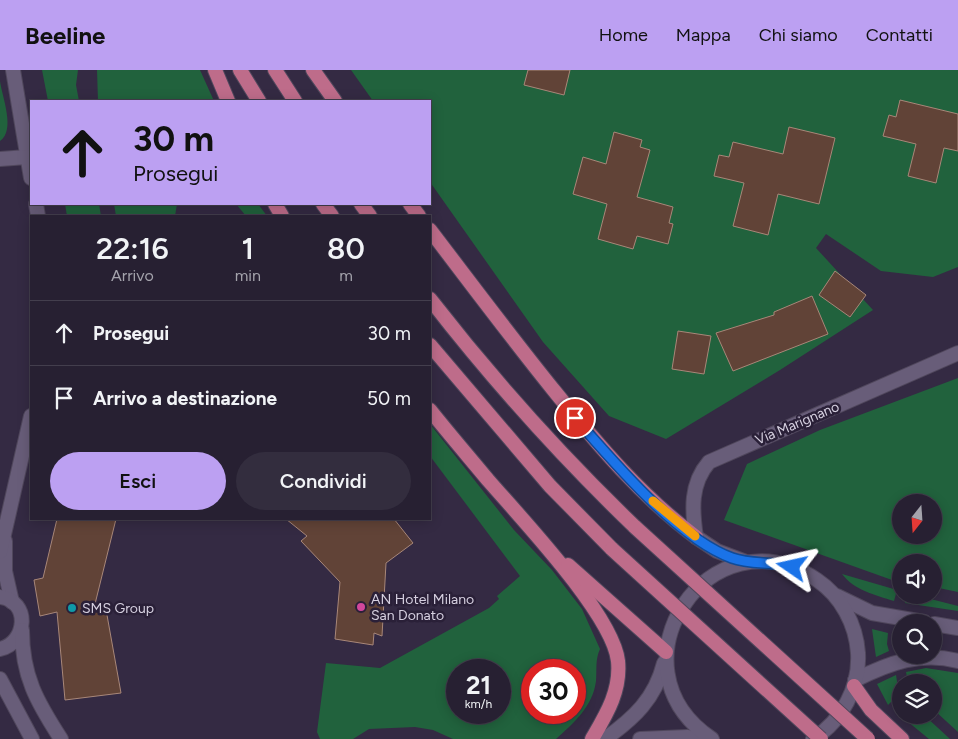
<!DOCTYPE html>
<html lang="it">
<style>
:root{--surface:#272032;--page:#332d3e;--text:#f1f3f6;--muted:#a4a3ac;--line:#433e4d;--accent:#bca0f2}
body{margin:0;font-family:Figtree,sans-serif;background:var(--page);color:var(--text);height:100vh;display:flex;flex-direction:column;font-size:19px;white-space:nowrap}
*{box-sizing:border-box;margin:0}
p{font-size:16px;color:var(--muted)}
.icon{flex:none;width:28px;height:28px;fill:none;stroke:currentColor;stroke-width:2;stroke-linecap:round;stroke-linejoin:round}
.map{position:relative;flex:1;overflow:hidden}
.sheet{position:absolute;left:30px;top:145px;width:401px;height:305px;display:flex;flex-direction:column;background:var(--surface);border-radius:0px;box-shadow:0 2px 12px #0003,0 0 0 1px var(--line)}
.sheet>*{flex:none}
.banner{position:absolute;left:30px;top:30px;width:401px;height:105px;border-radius:0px;box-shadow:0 2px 12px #0003,0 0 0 1px var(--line);background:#bca0f2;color:#111;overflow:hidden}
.needle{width:32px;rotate:197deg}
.buttons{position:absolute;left:892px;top:424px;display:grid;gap:10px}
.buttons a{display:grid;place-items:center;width:50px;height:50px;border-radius:50%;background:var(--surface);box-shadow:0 2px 12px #0003,0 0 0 1px var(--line);font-size:25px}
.speed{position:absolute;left:446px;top:589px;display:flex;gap:10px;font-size:25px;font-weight:700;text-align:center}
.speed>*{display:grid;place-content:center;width:65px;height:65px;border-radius:50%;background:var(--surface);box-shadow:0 2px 12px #0003,0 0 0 1px var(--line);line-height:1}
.speed small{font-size:12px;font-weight:400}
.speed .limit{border:8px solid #d22;background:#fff;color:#111}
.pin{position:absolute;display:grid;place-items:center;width:42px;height:42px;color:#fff;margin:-21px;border:2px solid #fff;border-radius:50%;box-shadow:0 1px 5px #0007}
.me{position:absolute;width:55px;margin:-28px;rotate:281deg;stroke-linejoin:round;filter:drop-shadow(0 0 4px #0008)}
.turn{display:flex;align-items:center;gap:18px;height:105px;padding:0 20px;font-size:22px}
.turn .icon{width:65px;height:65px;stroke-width:2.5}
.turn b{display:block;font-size:35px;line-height:42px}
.eta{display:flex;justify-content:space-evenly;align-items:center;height:85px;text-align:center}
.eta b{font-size:30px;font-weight:600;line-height:35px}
.button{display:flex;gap:10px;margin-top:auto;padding:10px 20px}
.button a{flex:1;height:58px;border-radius:30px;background:var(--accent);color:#111;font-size:20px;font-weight:600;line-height:58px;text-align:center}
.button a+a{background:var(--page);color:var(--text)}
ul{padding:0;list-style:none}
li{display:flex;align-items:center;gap:15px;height:65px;padding:0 20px;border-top:1px solid var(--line)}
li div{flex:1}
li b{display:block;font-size:19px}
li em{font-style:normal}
header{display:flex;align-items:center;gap:30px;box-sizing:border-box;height:70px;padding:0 25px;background:var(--accent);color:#111}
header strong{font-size:24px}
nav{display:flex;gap:28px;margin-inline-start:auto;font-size:18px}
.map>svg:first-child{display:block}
.green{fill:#21623d;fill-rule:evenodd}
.building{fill:#614337;stroke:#a88779}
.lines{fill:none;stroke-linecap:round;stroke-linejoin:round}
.minor-casing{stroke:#50475c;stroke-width:16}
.trunk-casing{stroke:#50475c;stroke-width:16}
.minor{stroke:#685d79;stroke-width:14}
.trunk{stroke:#be6c8a;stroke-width:14}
.trunk-bridge-casing{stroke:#50475c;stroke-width:16;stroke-linecap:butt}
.trunk-bridge{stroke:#be6c8a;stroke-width:14}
.route-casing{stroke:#114b97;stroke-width:12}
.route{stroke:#1a73e8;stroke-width:9}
.slow{stroke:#f59e0b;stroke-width:9}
.hotel-dot{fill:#d1479c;stroke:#2a2038;stroke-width:2}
.culture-dot{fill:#0f9aa8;stroke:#2a2038;stroke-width:2}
.labels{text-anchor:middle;stroke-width:5;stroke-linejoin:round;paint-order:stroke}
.street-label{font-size:14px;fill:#d6d0e0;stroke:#2a2038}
.poi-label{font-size:14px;fill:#d6d0e0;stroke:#2a2038;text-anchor:start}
</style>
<header>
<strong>Beeline</strong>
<nav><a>Home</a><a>Mappa</a><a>Chi siamo</a><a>Contatti</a></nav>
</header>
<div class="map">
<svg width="958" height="669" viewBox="0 0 958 669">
<rect width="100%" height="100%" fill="#342a43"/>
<g class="green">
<path d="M 42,0 L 78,0 L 76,15 L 79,31 L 48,31 Z"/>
<path d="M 97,0 L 200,0 L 214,31 L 98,31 Z"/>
<path d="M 351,0 L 958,0 L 958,197 L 933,207 L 881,201 L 826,164 L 816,178 L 873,240 L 780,300 L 666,369 L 609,346 L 543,272 L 430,112 L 430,31 L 373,31 Z"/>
<path d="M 0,11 C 2,27 16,60 0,71 Z"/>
<path d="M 65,134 L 99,134 L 101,146 L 67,146 Z"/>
<path d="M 114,134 L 177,134 L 175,146 L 116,146 Z"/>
<path d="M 236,134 L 258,134 L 267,146 L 246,146 Z"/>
<path d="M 958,308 L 958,522 L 934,517 L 934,492 L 901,492 L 901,511 L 892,510 L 724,450 L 747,394 L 820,360 ZM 901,432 L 934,432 L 934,465 L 901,465 Z"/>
<path d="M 430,354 L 514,460 L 552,500 L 582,539 L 600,579 C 595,590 597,599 596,611 C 593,636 574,653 556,669 L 453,669 L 433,660 L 415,657 L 369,659 L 353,669 L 320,669 L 317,662 L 326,593 L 380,598 L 489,538 L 499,529 L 497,526 L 520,506 L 430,386 ZM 458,600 L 500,600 L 500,642 L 458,642 ZM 532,600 L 575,600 L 575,642 L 532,642 Z"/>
<path d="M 842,504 L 897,520 L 894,531 C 875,525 854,520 842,504 Z"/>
<path d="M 907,525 L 915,525 L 958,536 L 958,541 L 905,533 Z"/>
<path d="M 872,559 L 888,563 L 887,574 L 889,581 L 876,587 Z"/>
<path d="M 926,598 L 958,603 L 958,662 L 934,640 L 934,612 L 908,612 L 906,602 Z"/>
<path d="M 896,605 L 899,624 L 888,635 L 877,614 Z"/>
<path d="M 901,638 L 901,645 L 924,645 L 950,669 L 929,669 L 896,642 Z"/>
</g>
<g class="building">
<path d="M 528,0 L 570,0 L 564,25 L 524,15 Z"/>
<path d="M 900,30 L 958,44 L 958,81 L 944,78 L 936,113 L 908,106 L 916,74 L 883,66 L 889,45 L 896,47 Z"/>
<path d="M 789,57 L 835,68 L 819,134 L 778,124 L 768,165 L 733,156 L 744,113 L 714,106 L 719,85 L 729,87 L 733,72 L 783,84 Z"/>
<path d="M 614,62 L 642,70 L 640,77 L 650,80 L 637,127 L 673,137 L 669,153 L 673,154 L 668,174 L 637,166 L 633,179 L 598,169 L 607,134 L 573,124 L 583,87 L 606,94 Z"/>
<path d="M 835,201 L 866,225 L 850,247 L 819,225 Z"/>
<path d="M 812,226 L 828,264 L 733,301 L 716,263 L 774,245 L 774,242 Z"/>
<path d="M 678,261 L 711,266 L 704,304 L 672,299 Z"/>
<path d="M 57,449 L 116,449 L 95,534 L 105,534 L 121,623 L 65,630 L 57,542 L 40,546 L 34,510 L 43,508 Z"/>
<path d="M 286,449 L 394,449 L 413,473 L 386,493 L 382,566 L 374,563 L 373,575 L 335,569 L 340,512 L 301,471 L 307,466 Z"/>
</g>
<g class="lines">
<defs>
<g id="minor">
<path d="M 13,0 L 31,108"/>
<path d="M 0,89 L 27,87"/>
<path d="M 36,134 L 38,146"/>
<path d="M 5,471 L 5,501 L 12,532"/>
<path d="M 0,482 L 31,346"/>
<path d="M 746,492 L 717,481 L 696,467 C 692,440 690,414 709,392 L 958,283"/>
<path d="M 837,526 L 872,543 L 924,552"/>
<path d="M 0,527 C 31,531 27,573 0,579"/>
<path d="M 934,554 L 958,558"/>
<path d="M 22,560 C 22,606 37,632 61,669"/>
<path d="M 0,609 L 32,669"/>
<path d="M 855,610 C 889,593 921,581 958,591"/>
<path d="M 605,669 C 634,648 655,629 664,593"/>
<path d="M 640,669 L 687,667 L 701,669"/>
<path d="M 712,669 C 603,596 711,437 817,510 C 841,526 856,554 858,583 C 860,617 842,651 813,669"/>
</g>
<g id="trunk">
<path d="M 215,0 L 228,31"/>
<path d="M 240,0 L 259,31"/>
<path d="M 275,0 L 295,31"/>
<path d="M 313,0 L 335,31"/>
<path d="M 275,134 L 282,146"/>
<path d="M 323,134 L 332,146"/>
<path d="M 361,134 L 370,146"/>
<path d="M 410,134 L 419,146"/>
<path d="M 430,160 C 472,215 513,270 556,323 C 598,375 642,427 696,467"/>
<path d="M 430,229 C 493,310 561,386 635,457"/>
<path d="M 430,275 L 550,416 L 612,479"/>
<path d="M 430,340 C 449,364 469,387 488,410 C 521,448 613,545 618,591 C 621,621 606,645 592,669"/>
<path d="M 568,495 L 666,582"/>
<path d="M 854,616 L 871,640 L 902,669"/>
</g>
</defs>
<use href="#minor" class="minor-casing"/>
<use href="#trunk" class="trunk-casing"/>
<use href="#minor" class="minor"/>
<use href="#trunk" class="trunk"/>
<defs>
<g id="trunk-bridge">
<path d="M 635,457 L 868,669"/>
<path d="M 612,479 L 821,669"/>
</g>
</defs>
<use href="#trunk-bridge" class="trunk-bridge-casing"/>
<use href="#trunk-bridge" class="trunk-bridge"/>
</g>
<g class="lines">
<defs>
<path id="route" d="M 575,348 C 613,391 677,468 732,488 C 751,495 772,491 792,497"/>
</defs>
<use href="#route" class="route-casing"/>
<use href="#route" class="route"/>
<path class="slow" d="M 653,431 L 695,466"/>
</g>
<circle class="hotel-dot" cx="361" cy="537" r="5"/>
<circle class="culture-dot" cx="72" cy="538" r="5"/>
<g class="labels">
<g class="street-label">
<text transform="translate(797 353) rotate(-23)" y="5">Via Marignano</text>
</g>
<g class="poi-label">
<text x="371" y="534">AN Hotel Milano<tspan x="371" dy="16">San Donato</tspan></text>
<text x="82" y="543">SMS Group</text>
</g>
</g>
</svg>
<div class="buttons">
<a><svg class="needle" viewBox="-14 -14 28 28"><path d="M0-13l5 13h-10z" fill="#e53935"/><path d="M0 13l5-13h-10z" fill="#a4a3ac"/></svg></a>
<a><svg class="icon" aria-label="sound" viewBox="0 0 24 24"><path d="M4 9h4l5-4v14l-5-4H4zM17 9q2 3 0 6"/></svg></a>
<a><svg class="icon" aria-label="search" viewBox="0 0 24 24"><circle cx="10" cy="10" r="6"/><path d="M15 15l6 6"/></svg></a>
<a><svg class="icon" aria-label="layers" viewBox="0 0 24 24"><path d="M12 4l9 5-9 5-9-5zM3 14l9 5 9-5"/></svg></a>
</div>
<div class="speed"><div>21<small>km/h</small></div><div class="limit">30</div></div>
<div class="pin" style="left:575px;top:348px;background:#d93025"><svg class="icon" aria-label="arrive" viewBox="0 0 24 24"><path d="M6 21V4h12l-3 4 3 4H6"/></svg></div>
<svg class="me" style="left:792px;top:497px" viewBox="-20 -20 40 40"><path d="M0-17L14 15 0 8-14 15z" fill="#1a73e8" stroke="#fff" stroke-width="4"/></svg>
<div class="banner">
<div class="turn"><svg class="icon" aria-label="ahead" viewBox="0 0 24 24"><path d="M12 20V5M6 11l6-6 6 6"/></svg><div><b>30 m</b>Prosegui</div></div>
</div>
<section class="sheet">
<div class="eta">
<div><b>22:16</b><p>Arrivo</p></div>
<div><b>1</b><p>min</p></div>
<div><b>80</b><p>m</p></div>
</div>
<ul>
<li><svg class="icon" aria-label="ahead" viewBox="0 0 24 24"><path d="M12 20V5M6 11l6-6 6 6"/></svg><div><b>Prosegui</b></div><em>30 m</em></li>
<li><svg class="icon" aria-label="arrive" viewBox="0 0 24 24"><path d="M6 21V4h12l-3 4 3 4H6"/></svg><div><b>Arrivo a destinazione</b></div><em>50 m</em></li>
</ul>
<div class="button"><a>Esci</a><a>Condividi</a></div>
</section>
</div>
